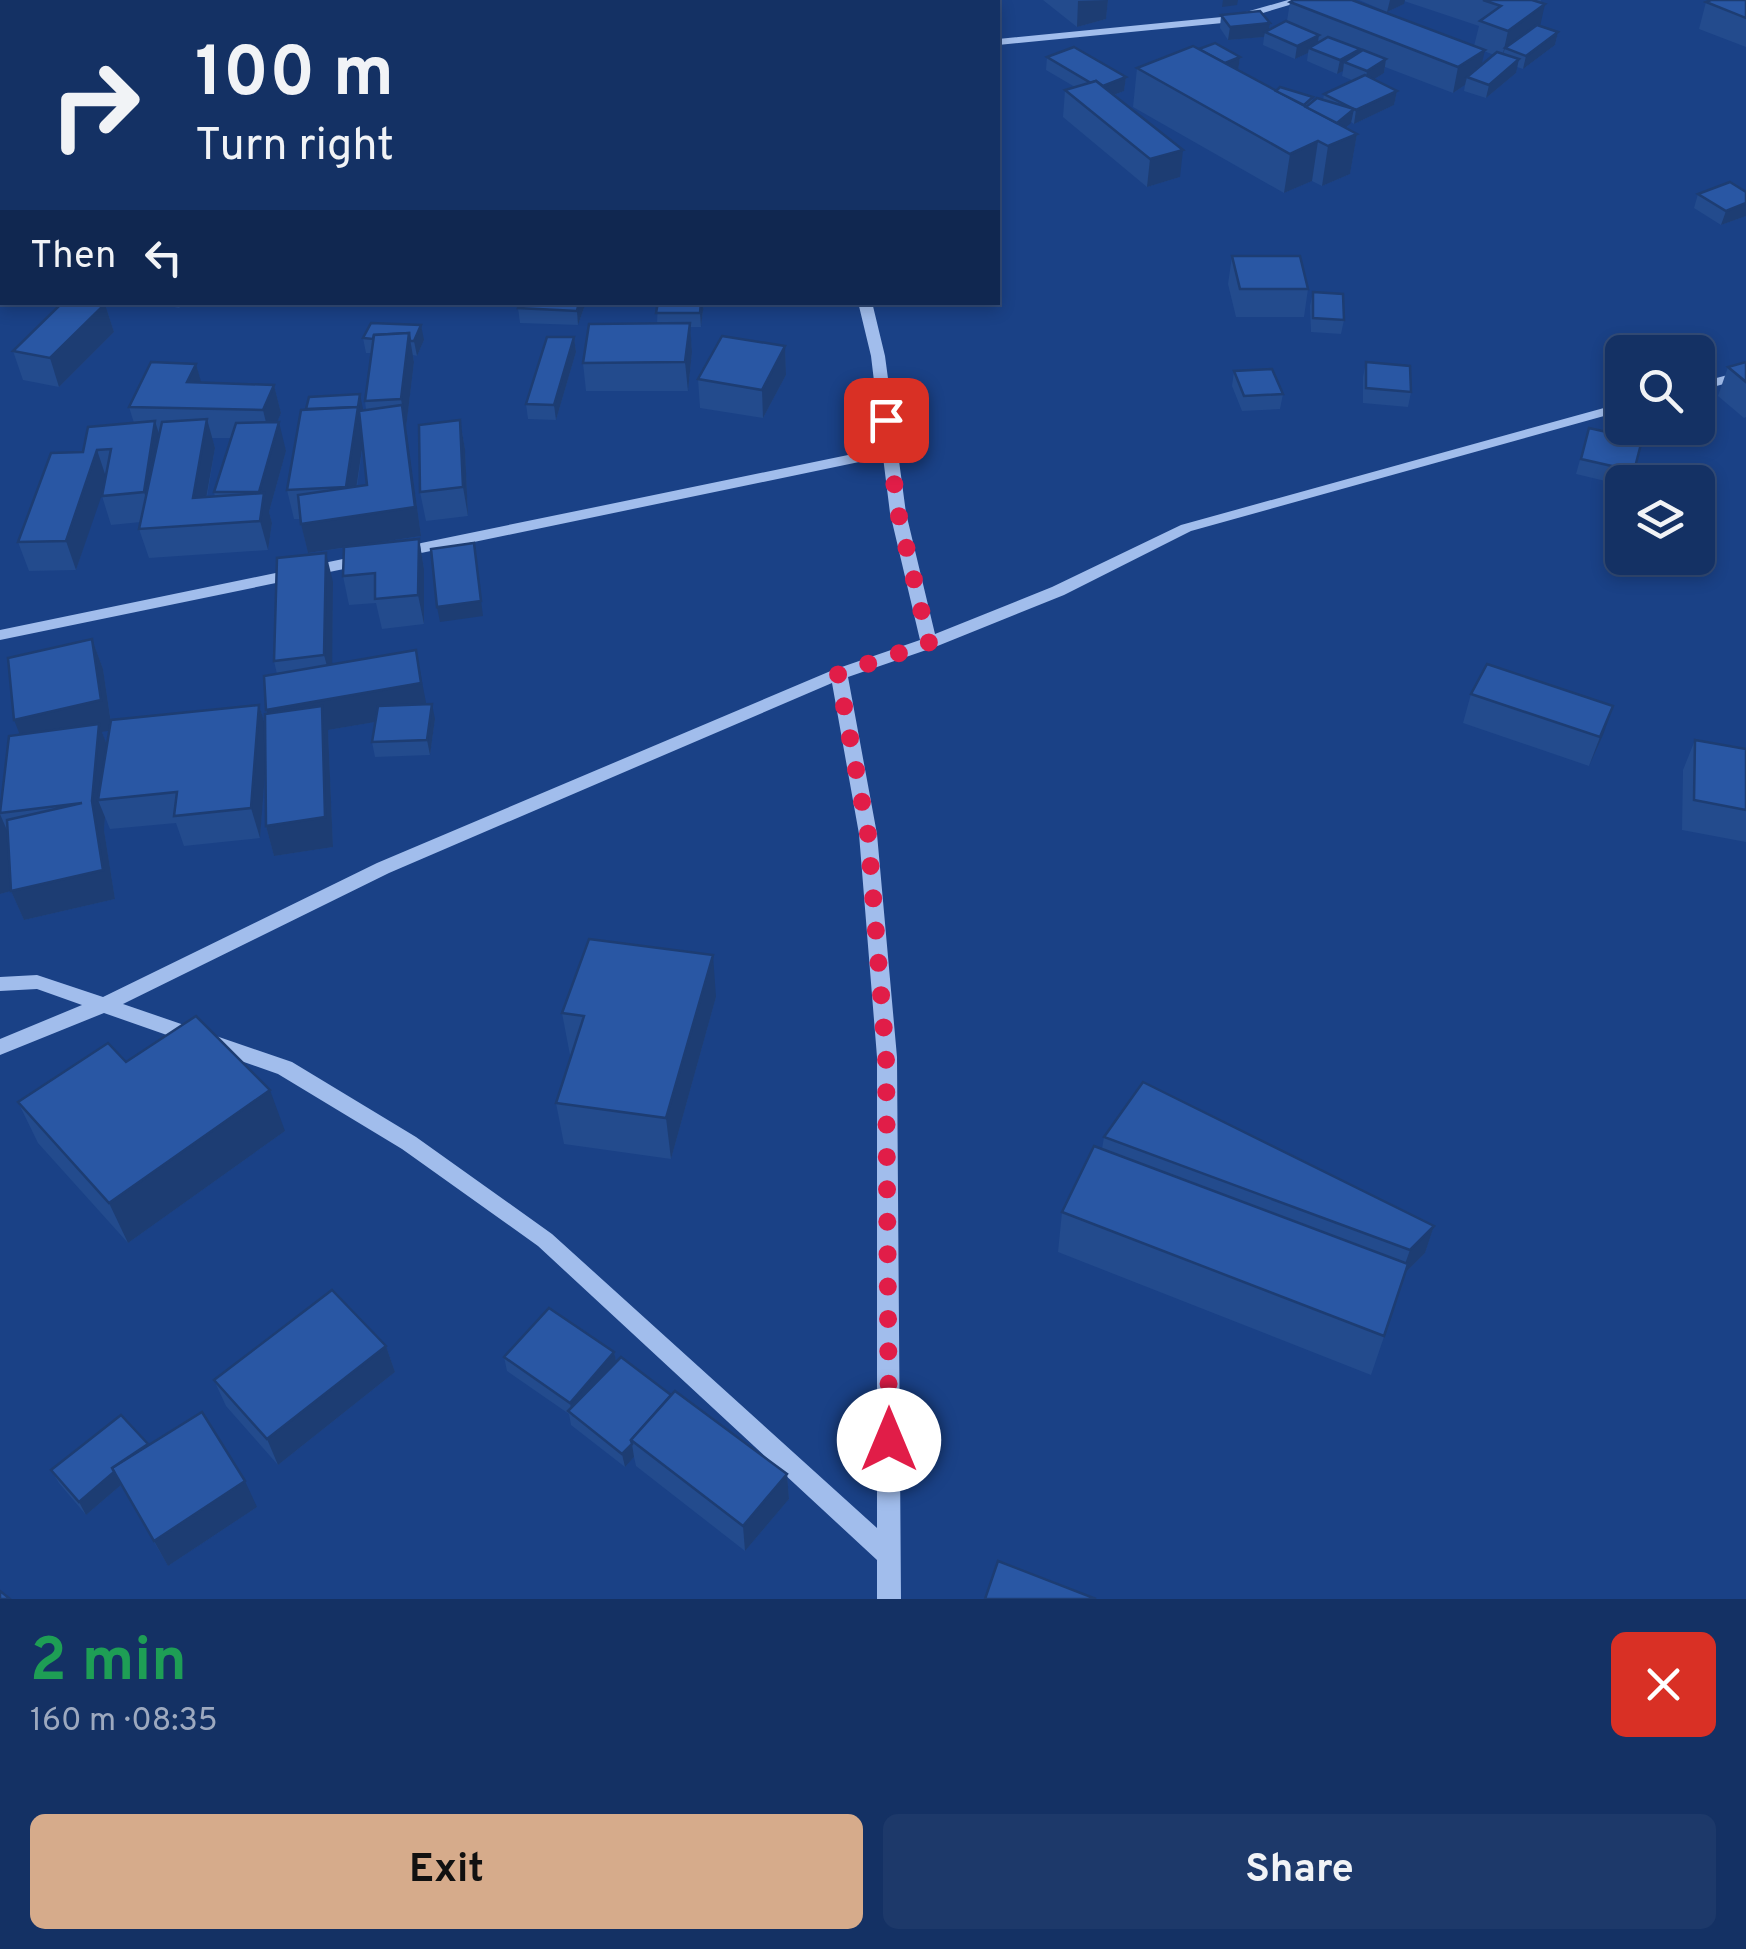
<!DOCTYPE html>
<meta charset="utf-8">
<style>
:root{--surface:#143164;--page:#1d396a;--text:#f1f3f6;--muted:#9da9bf;--line:#334c78;--accent:#d6ab8b}
body{margin:0;font-family:Overpass,sans-serif;background:var(--page);color:var(--text);height:100vh;display:flex;flex-direction:column;font-size:38px;white-space:nowrap}
*{box-sizing:border-box;margin:0}
p{font-size:32px;color:var(--muted)}
.icon{flex:none;width:55px;height:55px;fill:none;stroke:currentColor;stroke-width:2;stroke-linecap:round;stroke-linejoin:round}
.map{position:relative;height:1599px;overflow:hidden}
.panel{display:flex;flex-direction:column;background:var(--surface);flex:1}
.panel>*{flex:none}
.top-card{position:absolute;left:0px;top:0px;width:1000px;height:305px;box-shadow:0 5px 15px #0003,0 0 0 2px var(--line);background:#143164;color:var(--text);overflow:hidden}
.fabs{position:absolute;left:1605px;top:335px;display:grid;gap:20px}
.fabs a{display:grid;place-items:center;width:110px;height:110px;border-radius:15px;background:var(--surface);box-shadow:0 5px 15px #0003,0 0 0 2px var(--line);font-size:50px}
.pin{position:absolute;display:grid;place-items:center;width:85px;height:85px;color:#fff;margin:-42px;border-radius:20px;box-shadow:0 5px 15px #0006}
.me{position:absolute;width:110px;margin:-55px;rotate:0deg;stroke-linejoin:round;filter:drop-shadow(0 0 8px #0008)}
.turn{display:flex;align-items:center;gap:35px;height:210px;padding:0 30px;font-size:45px}
.turn .icon{width:130px;height:130px;stroke-width:2.5}
.turn b{display:block;font-size:70px;line-height:85px}
.then{display:flex;align-items:center;height:95px;padding:0 30px;background:#0003;gap:20px;font-size:38px}
.round{display:grid;place-items:center;flex:none;width:105px;height:105px;border-radius:15px;background:var(--page)}
.head{display:flex;align-items:center;justify-content:space-between;height:170px;padding:0 30px}
h1{font-size:60px;font-weight:700;line-height:75px;color:#1e9e55}
.action{display:flex;gap:20px;margin-top:auto;padding:20px 30px}
.action a{flex:1;height:115px;border-radius:15px;background:var(--accent);color:#111;font-size:40px;font-weight:700;line-height:115px;text-align:center}
.action a+a{background:var(--page);color:var(--text)}
.map>svg:first-child{display:block}
.lines{fill:none;stroke-linecap:round;stroke-linejoin:round}
.minor{fill:#a1bdec;fill-rule:evenodd}
.wall{fill:#234b8d;fill-rule:evenodd}
.shaded-wall{fill:#1d3d73}
.building{fill:#2957a4;stroke:#1d3d73;stroke-width:2.5}
.route{stroke:#e11d48;stroke-width:18;stroke-dasharray:0 32.4}
</style>
<div class="map">
<svg width="1746" height="1599" viewBox="0 0 1746 1599">
<rect width="100%" height="100%" fill="#1a4186"/>
<g class="lines">
<g class="minor">
<path d="M 23,0 L 36,0 L 38,2 L 25,2 Z"/>
<path d="M 703,0 L 715,0 L 716,2 L 705,2 Z"/>
<path d="M 1288,0 L 1306,0 L 1233,22 L 998,45 L 998,39 L 1232,16 Z"/>
<path d="M 858,302 L 872,302 L 885,356 L 906,513 L 935,634 L 1052,587 L 1181,525 L 1622,403 L 1622,411 L 1191,531 L 1064,595 L 935,647 L 848,677 L 877,834 L 897,1057 L 901,1599 L 877,1599 L 877,1560 L 538,1246 L 402,1149 L 278,1074 L 104,1013 L 0,1055 L 0,1039 L 82,1005 L 37,989 L 0,991 L 0,977 L 37,975 L 103,997 L 377,863 L 833,670 L 920,640 L 890,513 L 883,457 L 397,558 L 389,553 L 397,548 L 882,448 L 871,356 ZM 832,683 L 859,834 L 877,1057 L 877,1528 L 552,1234 L 416,1137 L 292,1062 L 123,1004 L 389,873 Z"/>
<path d="M 1746,370 L 1746,378 L 1698,391 L 1698,383 Z"/>
<path d="M 367,554 L 375,559 L 373,563 L 0,640 L 0,630 Z"/>
</g>
</g>
<g class="wall">
<rect x="861" y="0" width="47" height="2"/>
<path d="M 1043,0 L 1108,0 L 1106,19 L 1077,27 Z"/>
<path d="M 1359,0 L 1541,0 L 1540,26 L 1558,32 L 1555,45 L 1523,69 L 1517,67 L 1516,73 L 1486,98 L 1464,91 L 1465,85 L 1453,93 L 1385,67 L 1384,73 L 1373,80 L 1397,91 L 1394,105 L 1354,124 L 1351,122 L 1346,128 L 1357,134 L 1350,174 L 1322,186 L 1312,181 L 1284,193 L 1133,107 L 1137,68 L 1199,49 L 1240,57 L 1238,70 L 1276,91 L 1313,97 L 1312,102 L 1323,100 L 1324,94 L 1354,81 L 1342,76 L 1343,71 L 1337,74 L 1307,61 L 1308,53 L 1295,59 L 1263,45 L 1264,37 L 1228,40 L 1220,28 L 1221,15 L 1269,30 L 1287,21 L 1290,2 L 1474,46 L 1479,26 L 1404,1 L 1404,4 L 1387,12 ZM 1484,51 L 1494,55 L 1481,66 Z"/>
<path d="M 1746,0 L 1746,47 L 1699,29 L 1706,2 Z"/>
<path d="M 1047,57 L 1126,77 L 1124,91 L 1114,95 L 1180,177 L 1147,187 L 1063,117 L 1065,90 L 1075,87 L 1046,70 Z"/>
<rect x="0" y="191" width="2" height="89"/>
<path d="M 1746,192 L 1746,216 L 1721,225 L 1694,208 L 1698,194 Z"/>
<path d="M 1232,256 L 1308,289 L 1304,317 L 1236,317 L 1228,284 Z"/>
<path d="M 1313,292 L 1344,320 L 1341,334 L 1311,332 L 1310,306 Z"/>
<path d="M 149,302 L 185,302 L 179,308 Z"/>
<path d="M 520,302 L 586,302 L 578,325 L 520,323 L 518,308 Z"/>
<path d="M 658,302 L 704,302 L 701,327 L 690,327 L 692,352 L 688,391 L 586,391 L 583,363 L 657,323 Z"/>
<path d="M 105,304 L 114,332 L 59,387 L 23,380 L 13,351 Z"/>
<path d="M 574,337 L 576,352 L 556,420 L 528,419 L 526,404 Z"/>
<path d="M 363,338 L 424,340 L 417,356 L 413,355 L 414,362 L 406,428 L 421,536 L 360,545 L 419,539 L 424,569 L 424,624 L 382,629 L 376,603 L 349,605 L 343,576 L 343,548 L 308,553 L 300,519 L 294,519 L 287,490 L 362,410 L 366,410 L 365,401 L 371,353 L 366,353 ZM 363,444 L 367,485 L 357,487 Z"/>
<path d="M 785,346 L 786,375 L 763,418 L 700,408 L 698,379 Z"/>
<path d="M 1366,362 L 1411,392 L 1408,407 L 1363,403 L 1363,377 Z"/>
<path d="M 1746,362 L 1746,417 L 1744,418 L 1718,396 L 1728,367 Z"/>
<path d="M 196,364 L 201,383 L 274,385 L 281,413 L 277,422 L 286,451 L 269,512 L 272,523 L 268,550 L 149,558 L 139,529 L 141,522 L 111,525 L 102,496 L 102,492 L 76,570 L 29,571 L 18,542 L 83,452 L 134,423 L 129,407 ZM 212,438 L 231,438 L 214,492 L 215,497 L 207,497 L 215,448 Z"/>
<path d="M 1234,371 L 1283,394 L 1280,409 L 1242,411 L 1232,386 Z"/>
<path d="M 460,420 L 465,449 L 468,516 L 426,521 L 420,492 Z"/>
<path d="M 1589,428 L 1634,471 L 1631,482 L 1622,482 L 1622,485 L 1576,474 Z"/>
<path d="M 333,582 L 332,664 L 426,704 L 435,719 L 430,755 L 375,757 L 372,742 L 375,722 L 328,730 L 333,847 L 274,856 L 266,826 L 265,768 L 260,838 L 184,846 L 176,823 L 110,829 L 105,817 L 104,830 L 115,899 L 24,920 L 11,891 L 0,894 L 0,802 L 1,804 L 20,734 L 92,639 L 103,669 L 111,722 L 259,705 L 265,725 L 267,714 L 266,710 L 277,674 L 274,661 ZM 109,730 L 107,746 L 102,732 Z"/>
<path d="M 1471,694 L 1613,706 L 1589,766 L 1463,723 Z"/>
<path d="M 1695,740 L 1746,749 L 1746,842 L 1682,830 L 1683,770 Z"/>
<path d="M 716,997 L 671,1159 L 564,1144 L 556,1103 L 572,1055 L 570,1055 L 562,1013 Z"/>
<path d="M 126,1062 L 285,1131 L 128,1243 L 38,1143 L 18,1102 Z"/>
<path d="M 1104,1137 L 1434,1226 L 1425,1253 L 1406,1272 L 1371,1375 L 1058,1252 L 1062,1212 L 1102,1149 Z"/>
<path d="M 386,1346 L 395,1372 L 278,1465 L 226,1406 L 214,1380 Z"/>
<path d="M 614,1352 L 616,1362 L 671,1395 L 787,1474 L 789,1499 L 745,1551 L 636,1466 L 634,1457 L 625,1467 L 571,1425 L 569,1414 L 507,1371 L 504,1357 Z"/>
<path d="M 148,1445 L 257,1507 L 168,1566 L 121,1485 L 86,1515 L 59,1483 L 51,1470 Z"/>
</g>
<g class="shaded-wall">
<path d="M 122,0 L 156,0 L 152,2 L 115,2 Z"/>
<path d="M 1108,0 L 1106,19 L 1077,27 L 1078,1 Z"/>
<path d="M 1223,0 L 1238,0 L 1237,5 L 1222,7 Z"/>
<path d="M 1390,0 L 1405,0 L 1404,4 L 1387,12 Z"/>
<path d="M 1545,4 L 1539,31 L 1505,48 L 1502,58 L 1508,31 Z"/>
<path d="M 1270,23 L 1268,33 L 1265,32 L 1264,37 L 1228,40 L 1230,27 Z"/>
<path d="M 1558,32 L 1555,45 L 1523,69 L 1526,56 Z"/>
<path d="M 1319,35 L 1317,48 L 1309,48 L 1308,53 L 1295,59 L 1297,46 Z"/>
<path d="M 1360,49 L 1357,63 L 1344,62 L 1343,71 L 1337,74 L 1340,60 Z"/>
<path d="M 1485,50 L 1479,76 L 1467,77 L 1465,85 L 1453,93 L 1458,67 Z"/>
<path d="M 1240,57 L 1238,71 L 1213,67 Z"/>
<path d="M 1386,59 L 1384,73 L 1365,85 L 1367,71 Z"/>
<path d="M 1519,59 L 1516,73 L 1486,98 L 1489,85 Z"/>
<path d="M 1126,77 L 1124,91 L 1098,101 L 1099,87 Z"/>
<path d="M 1397,91 L 1394,105 L 1354,124 L 1356,110 Z"/>
<path d="M 1354,109 L 1351,123 L 1335,137 L 1337,123 Z"/>
<path d="M 1357,134 L 1350,174 L 1322,186 L 1328,146 Z"/>
<path d="M 1318,141 L 1312,181 L 1284,193 L 1290,154 Z"/>
<path d="M 1183,150 L 1180,177 L 1147,187 L 1150,159 Z"/>
<path d="M 1746,203 L 1746,216 L 1721,225 L 1726,211 Z"/>
<path d="M 579,302 L 586,302 L 578,325 L 577,311 Z"/>
<path d="M 701,302 L 704,302 L 701,327 L 700,313 Z"/>
<path d="M 105,304 L 114,332 L 59,387 L 50,358 Z"/>
<path d="M 690,323 L 692,352 L 688,391 L 685,362 Z"/>
<path d="M 421,325 L 424,340 L 417,356 L 414,341 Z"/>
<path d="M 409,333 L 414,362 L 406,428 L 401,399 Z"/>
<path d="M 574,337 L 576,352 L 556,420 L 554,405 Z"/>
<path d="M 785,346 L 786,375 L 763,418 L 762,390 Z"/>
<path d="M 196,364 L 204,392 L 187,382 Z"/>
<path d="M 274,385 L 281,413 L 270,439 L 263,410 Z"/>
<path d="M 360,394 L 363,409 L 361,421 L 364,436 L 352,516 L 415,507 L 402,405 L 407,434 L 421,536 L 308,553 L 301,524 L 346,487 Z"/>
<path d="M 207,419 L 215,448 L 201,527 L 193,498 Z"/>
<path d="M 460,420 L 465,449 L 468,516 L 463,487 Z"/>
<path d="M 155,421 L 164,450 L 153,521 L 144,492 Z"/>
<path d="M 279,422 L 286,451 L 269,512 L 272,523 L 268,550 L 260,521 L 263,504 L 259,492 Z"/>
<path d="M 97,450 L 107,480 L 76,570 L 66,541 Z"/>
<path d="M 419,539 L 424,569 L 424,624 L 418,595 Z"/>
<path d="M 474,543 L 483,616 L 440,622 L 437,607 Z"/>
<path d="M 326,553 L 333,582 L 332,685 L 324,655 Z"/>
<path d="M 92,639 L 103,669 L 112,730 L 102,732 L 110,753 L 98,800 L 105,817 L 104,830 L 115,899 L 24,920 L 11,891 L 0,894 L 0,814 L 12,842 L 92,801 L 26,750 L 14,720 Z"/>
<path d="M 416,650 L 428,713 L 328,730 L 333,847 L 274,856 L 266,826 L 275,740 L 266,710 Z"/>
<path d="M 432,704 L 435,719 L 430,755 L 427,740 Z"/>
<path d="M 259,705 L 268,734 L 260,838 L 251,808 Z"/>
<path d="M 1613,706 L 1603,735 L 1589,766 L 1600,737 Z"/>
<path d="M 713,955 L 716,997 L 671,1159 L 666,1118 Z"/>
<path d="M 270,1090 L 285,1131 L 128,1243 L 109,1203 Z"/>
<path d="M 1434,1226 L 1425,1253 L 1400,1278 L 1410,1250 Z"/>
<path d="M 386,1346 L 395,1372 L 278,1465 L 267,1439 Z"/>
<path d="M 614,1352 L 617,1366 L 573,1417 L 570,1403 Z"/>
<path d="M 632,1444 L 634,1457 L 625,1467 L 622,1454 Z"/>
<path d="M 114,1472 L 121,1485 L 86,1515 L 79,1502 Z"/>
<path d="M 787,1474 L 789,1499 L 745,1551 L 743,1526 Z"/>
<path d="M 245,1481 L 257,1507 L 168,1566 L 154,1541 Z"/>
</g>
<g class="building">
<path d="M 84,0 L 122,0 L 115,2 L 89,2 Z"/>
<path d="M 148,0 L 202,0 L 206,2 L 142,2 Z"/>
<path d="M 1294,0 L 1352,0 L 1485,50 L 1458,67 L 1290,2 Z"/>
<path d="M 1483,0 L 1532,0 L 1545,4 L 1508,31 L 1480,21 L 1501,6 Z"/>
<path d="M 1711,0 L 1746,0 L 1746,18 L 1706,2 Z"/>
<path d="M 1260,11 L 1270,23 L 1230,27 L 1221,15 Z"/>
<path d="M 1286,21 L 1319,35 L 1297,46 L 1265,32 Z"/>
<path d="M 1537,25 L 1558,32 L 1526,56 L 1505,48 Z"/>
<path d="M 1328,37 L 1360,49 L 1340,60 L 1309,48 Z"/>
<path d="M 1215,43 L 1240,57 L 1225,63 L 1199,49 Z"/>
<path d="M 1193,46 L 1357,134 L 1328,146 L 1318,141 L 1290,154 L 1137,68 Z"/>
<path d="M 1074,47 L 1126,77 L 1103,86 L 1096,81 L 1091,83 L 1047,57 Z"/>
<path d="M 1363,50 L 1386,59 L 1367,71 L 1344,62 Z"/>
<path d="M 1497,52 L 1519,59 L 1489,85 L 1467,77 Z"/>
<path d="M 1365,75 L 1397,91 L 1356,110 L 1324,94 Z"/>
<path d="M 1096,81 L 1183,150 L 1150,159 L 1065,90 Z"/>
<path d="M 1280,87 L 1313,97 L 1304,105 L 1276,91 Z"/>
<path d="M 1317,98 L 1354,109 L 1337,123 L 1306,107 Z"/>
<path d="M 1730,182 L 1746,192 L 1746,203 L 1726,211 L 1698,194 Z"/>
<path d="M 0,191 L 2,191 L 2,222 L 0,224 Z"/>
<path d="M 2,229 L 2,254 L 0,254 L 0,231 Z"/>
<path d="M 1232,256 L 1300,256 L 1308,289 L 1240,289 Z"/>
<path d="M 1313,292 L 1343,294 L 1344,320 L 1313,318 Z"/>
<path d="M 63,302 L 97,302 L 105,304 L 50,358 L 13,351 Z"/>
<path d="M 520,302 L 579,302 L 577,311 L 518,308 Z"/>
<path d="M 658,302 L 701,302 L 700,313 L 656,313 Z"/>
<path d="M 371,323 L 421,325 L 414,341 L 410,341 L 409,333 L 374,335 L 373,339 L 363,338 Z"/>
<path d="M 690,323 L 685,362 L 583,363 L 589,324 Z"/>
<path d="M 409,333 L 401,399 L 365,401 L 374,335 Z"/>
<path d="M 722,336 L 785,346 L 762,390 L 698,379 Z"/>
<path d="M 547,337 L 574,337 L 554,405 L 526,404 Z"/>
<path d="M 151,362 L 196,364 L 187,382 L 274,385 L 263,410 L 129,407 Z"/>
<path d="M 1366,362 L 1410,366 L 1411,392 L 1366,388 Z"/>
<path d="M 1746,362 L 1746,382 L 1728,367 Z"/>
<path d="M 1272,369 L 1283,394 L 1244,396 L 1234,371 Z"/>
<path d="M 360,394 L 358,407 L 306,409 L 309,397 Z"/>
<path d="M 402,405 L 415,507 L 301,524 L 298,495 L 367,485 L 359,411 Z"/>
<path d="M 358,407 L 346,487 L 287,490 L 301,410 Z"/>
<path d="M 207,419 L 193,498 L 264,493 L 260,521 L 139,529 L 162,422 Z"/>
<path d="M 460,420 L 463,487 L 420,492 L 419,425 Z"/>
<path d="M 155,421 L 144,492 L 102,496 L 111,449 L 97,450 L 66,541 L 18,542 L 51,453 L 83,452 L 88,427 Z"/>
<path d="M 279,422 L 259,492 L 214,492 L 236,423 Z"/>
<path d="M 1589,428 L 1642,440 L 1634,471 L 1581,459 Z"/>
<path d="M 419,539 L 418,595 L 375,599 L 375,573 L 343,576 L 344,547 Z"/>
<path d="M 474,543 L 481,601 L 437,607 L 431,549 Z"/>
<path d="M 326,553 L 324,655 L 274,661 L 277,558 Z"/>
<path d="M 92,639 L 101,700 L 14,720 L 8,658 Z"/>
<path d="M 416,650 L 421,683 L 266,710 L 264,676 Z"/>
<path d="M 1487,664 L 1613,706 L 1600,737 L 1471,694 Z"/>
<path d="M 432,704 L 427,740 L 372,742 L 378,706 Z"/>
<path d="M 259,705 L 251,808 L 174,816 L 177,792 L 98,800 L 111,720 Z"/>
<path d="M 322,706 L 325,817 L 266,826 L 265,714 Z"/>
<path d="M 99,724 L 92,801 L 103,870 L 11,891 L 7,820 L 82,803 L 0,813 L 9,736 Z"/>
<path d="M 1695,740 L 1746,749 L 1746,810 L 1694,800 Z"/>
<path d="M 589,939 L 713,955 L 666,1118 L 556,1103 L 584,1016 L 562,1013 Z"/>
<path d="M 196,1016 L 270,1090 L 109,1203 L 18,1102 L 108,1043 L 126,1062 Z"/>
<path d="M 1143,1082 L 1434,1226 L 1410,1250 L 1104,1137 Z"/>
<path d="M 1094,1146 L 1408,1264 L 1384,1336 L 1062,1212 Z"/>
<path d="M 332,1290 L 386,1346 L 267,1439 L 214,1380 Z"/>
<path d="M 549,1308 L 614,1352 L 570,1403 L 504,1357 Z"/>
<path d="M 621,1357 L 671,1395 L 631,1440 L 632,1444 L 622,1454 L 568,1411 Z"/>
<path d="M 675,1391 L 787,1474 L 743,1526 L 631,1440 Z"/>
<path d="M 202,1412 L 245,1481 L 154,1541 L 112,1468 Z"/>
<path d="M 121,1415 L 148,1444 L 112,1468 L 114,1472 L 79,1502 L 51,1470 Z"/>
<path d="M 998,1561 L 1096,1599 L 985,1599 Z"/>
<path d="M 0,1591 L 10,1599 L 0,1599 Z"/>
</g>
<g class="lines">
<path class="route" d="M 886,420 L 898,512 L 929,643 L 838,674 L 868,834 L 886,1056 L 889,1440"/>
</g>
</svg>
<div class="fabs">
<a><svg class="icon" aria-label="search" viewBox="0 0 24 24"><circle cx="10" cy="10" r="6"/><path d="M15 15l6 6"/></svg></a>
<a><svg class="icon" aria-label="layers" viewBox="0 0 24 24"><path d="M12 4l9 5-9 5-9-5zM3 14l9 5 9-5"/></svg></a>
</div>
<div class="pin" style="left:886px;top:420px;background:#d93025"><svg class="icon" aria-label="arrive" viewBox="0 0 24 24"><path d="M6 21V4h12l-3 4 3 4H6"/></svg></div>
<svg class="me" style="left:889px;top:1440px" viewBox="-20 -20 40 40"><circle r="19" fill="#fff"/><path d="M0-13L10 11 0 6-10 11z" fill="#e11d48"/></svg>
<div class="top-card">
<div class="turn"><svg class="icon" aria-label="right" viewBox="0 0 24 24"><path d="M7 20v-9h11M14 6l5 5-5 5"/></svg><div><b>100 m</b>Turn right</div></div>
<div class="then">Then<svg class="icon" aria-label="left" viewBox="0 0 24 24"><path d="M17 20v-9H6M10 6l-5 5 5 5"/></svg></div>
</div>
</div>
<section class="panel">
<div class="head"><div><h1>2 min</h1><p>160 m · 08:35</p></div><a class="round" style="background:#d93025;color:#fff"><svg class="icon" aria-label="close" viewBox="0 0 24 24"><path d="M6 6l12 12M18 6L6 18"/></svg></a></div>
<div class="action"><a>Exit</a><a>Share</a></div>
</section>
